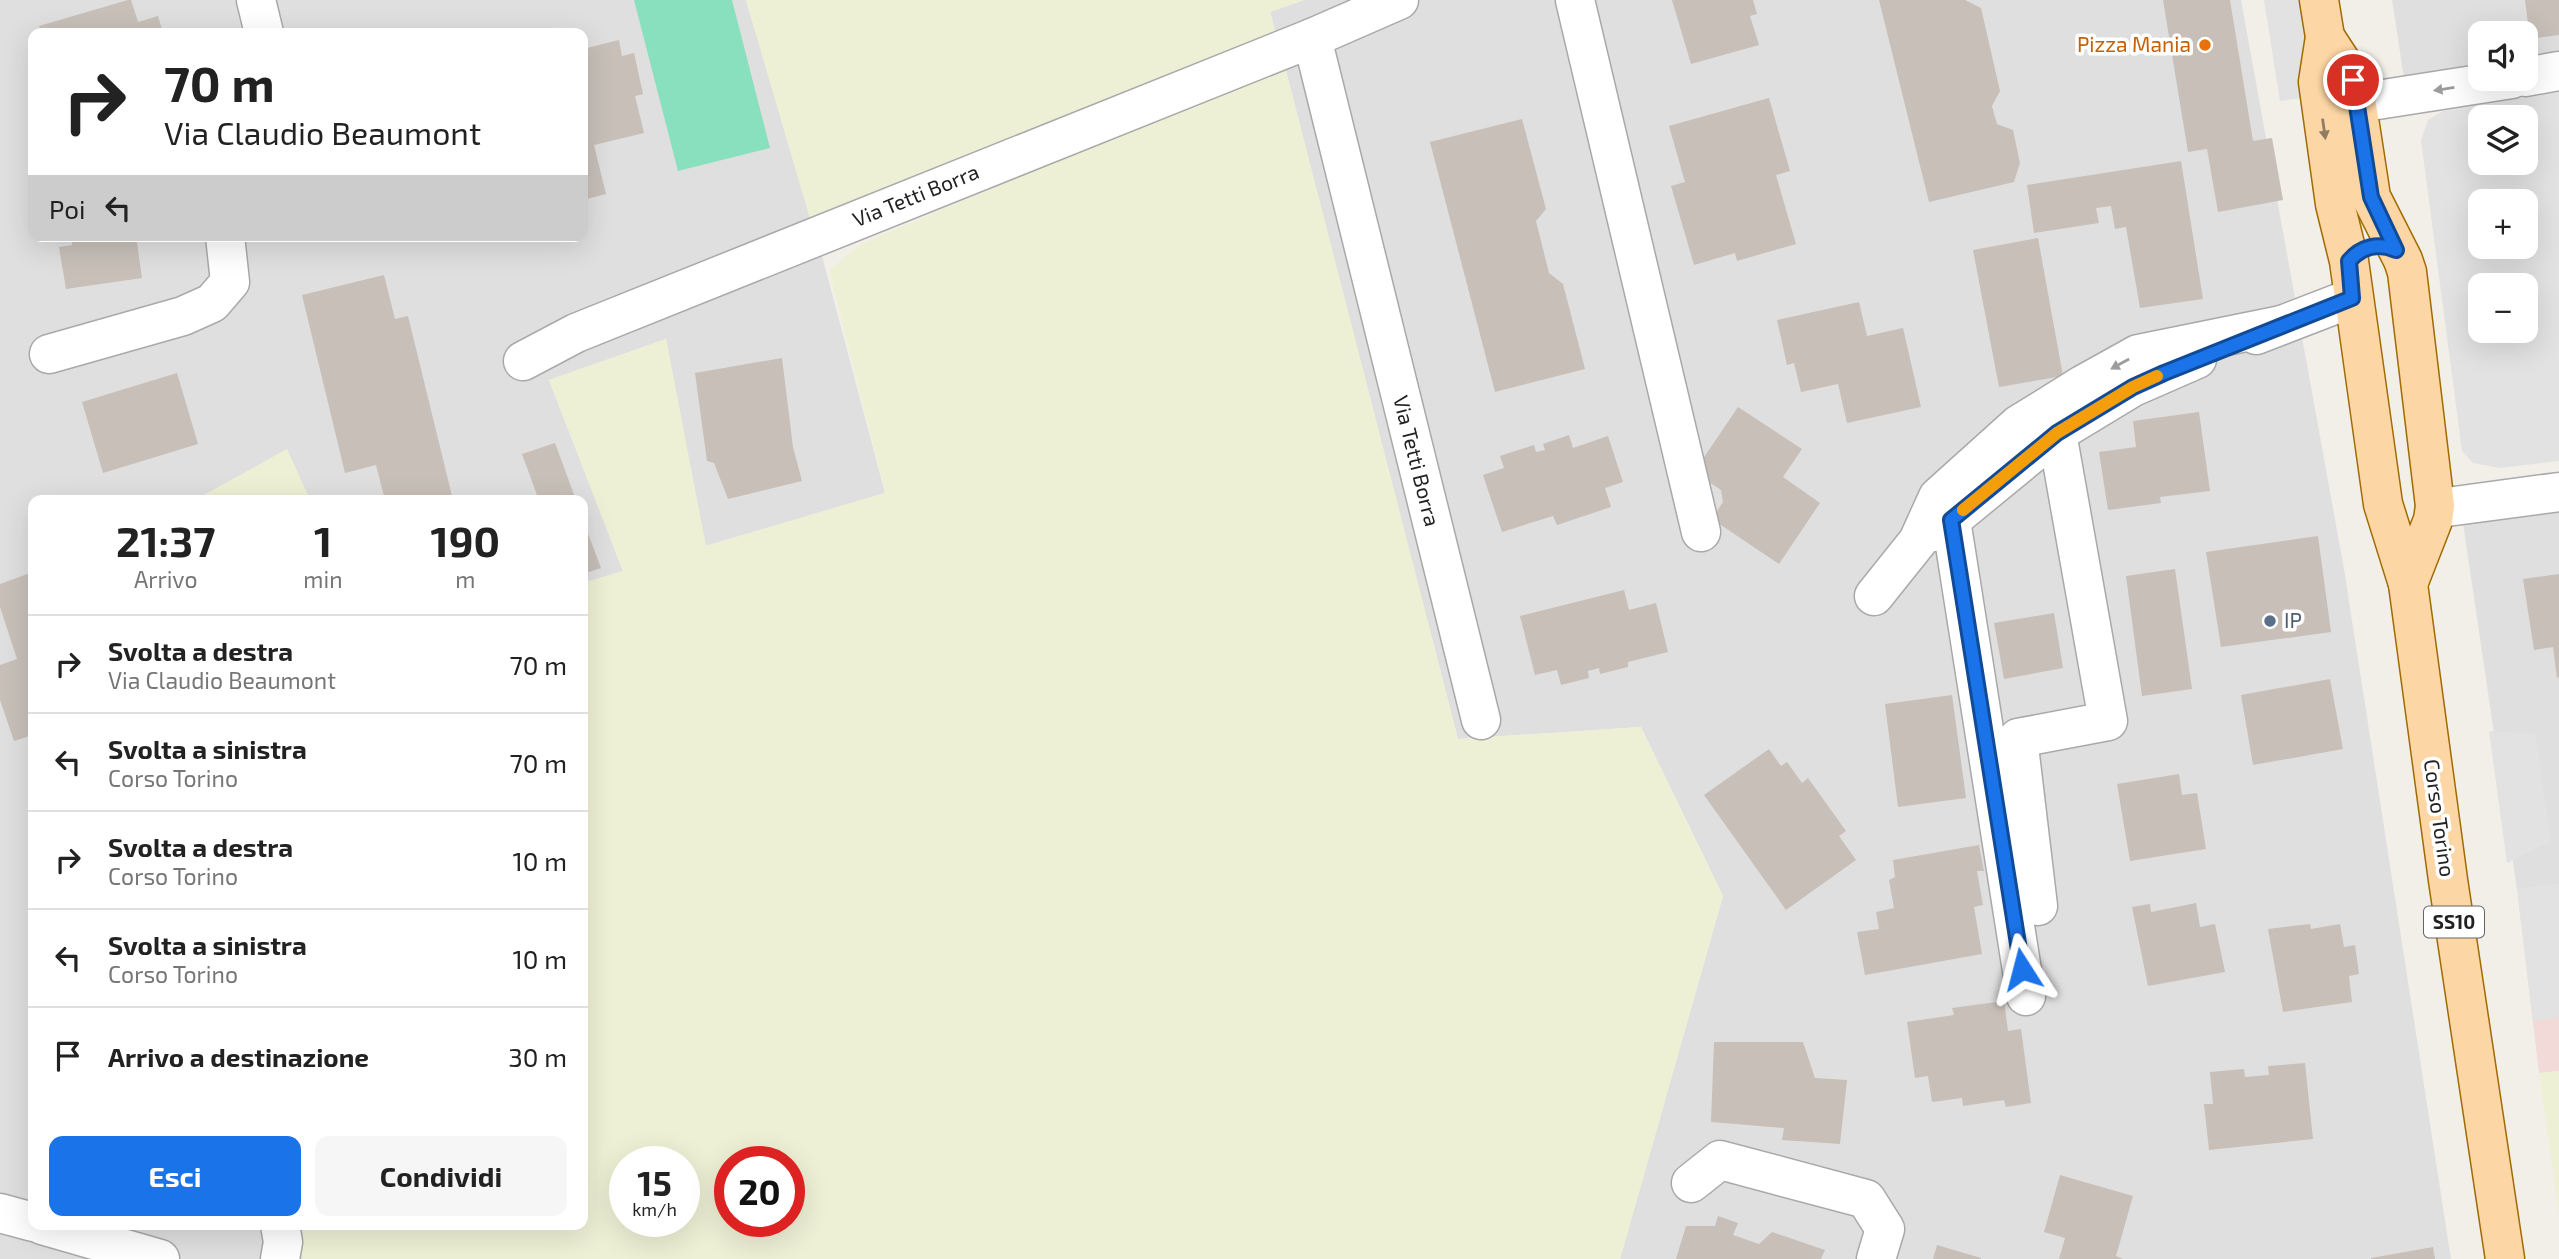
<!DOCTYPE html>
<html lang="it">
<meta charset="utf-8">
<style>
:root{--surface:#fff;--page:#f6f6f6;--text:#222;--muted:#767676;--line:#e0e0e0;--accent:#1a73e8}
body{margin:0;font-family:"Exo 2",sans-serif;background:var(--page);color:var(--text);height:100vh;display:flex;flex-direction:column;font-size:26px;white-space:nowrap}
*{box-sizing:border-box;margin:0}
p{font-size:23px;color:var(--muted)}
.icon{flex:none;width:38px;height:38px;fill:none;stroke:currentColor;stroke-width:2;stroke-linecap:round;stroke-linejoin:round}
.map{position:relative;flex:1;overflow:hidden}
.sheet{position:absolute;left:28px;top:495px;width:560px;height:735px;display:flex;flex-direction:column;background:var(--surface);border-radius:14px;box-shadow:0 7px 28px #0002}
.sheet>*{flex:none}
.top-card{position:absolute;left:28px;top:28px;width:560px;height:214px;border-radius:14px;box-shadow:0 7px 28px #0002;background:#fff;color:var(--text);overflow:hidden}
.controls{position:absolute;left:2468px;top:21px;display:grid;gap:14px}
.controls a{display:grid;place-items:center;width:70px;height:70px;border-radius:14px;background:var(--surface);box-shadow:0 7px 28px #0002;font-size:35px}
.speed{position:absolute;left:609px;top:1146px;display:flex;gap:14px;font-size:35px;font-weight:700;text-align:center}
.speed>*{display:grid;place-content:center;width:91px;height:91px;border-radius:50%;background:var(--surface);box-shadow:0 7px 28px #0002;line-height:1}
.speed small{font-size:18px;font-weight:400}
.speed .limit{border:10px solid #d22;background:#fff;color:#111}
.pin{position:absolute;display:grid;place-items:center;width:60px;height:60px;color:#fff;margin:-30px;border:4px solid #fff;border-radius:50%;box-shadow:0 2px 7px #0007}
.me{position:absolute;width:77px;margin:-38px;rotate:351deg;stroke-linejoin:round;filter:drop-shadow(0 0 5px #0008)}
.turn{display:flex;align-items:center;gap:24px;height:147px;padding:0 21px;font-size:32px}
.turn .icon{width:91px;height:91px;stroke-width:2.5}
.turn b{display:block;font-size:49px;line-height:60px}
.then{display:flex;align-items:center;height:66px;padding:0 21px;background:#0003;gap:14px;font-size:26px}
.eta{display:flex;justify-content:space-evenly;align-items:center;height:119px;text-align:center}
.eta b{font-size:42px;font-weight:700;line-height:49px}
.action{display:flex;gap:14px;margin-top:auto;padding:14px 21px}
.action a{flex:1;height:80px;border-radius:14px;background:var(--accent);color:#fff;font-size:28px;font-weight:700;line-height:80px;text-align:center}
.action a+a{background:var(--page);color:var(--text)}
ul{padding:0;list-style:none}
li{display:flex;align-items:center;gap:21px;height:98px;padding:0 21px;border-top:2px solid var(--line)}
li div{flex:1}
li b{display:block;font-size:26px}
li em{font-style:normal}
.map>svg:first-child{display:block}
.residential{fill:#e0dfdf;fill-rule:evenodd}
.commercial{fill:#f2dad9}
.farmland{fill:#eef0d5;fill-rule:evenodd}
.pitch{fill:#88e0be}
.parking{fill:#e2e2e2;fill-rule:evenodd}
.building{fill:#c7bfb8}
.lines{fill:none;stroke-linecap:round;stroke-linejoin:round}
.minor-casing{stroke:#a9a9a9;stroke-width:41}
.major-casing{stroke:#a06b00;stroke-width:41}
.minor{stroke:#fff;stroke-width:38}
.major{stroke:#fcd6a4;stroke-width:38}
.oneway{fill:#9c9c9c}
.oneway2{fill:#8f7c63}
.route-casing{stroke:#114b97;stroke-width:18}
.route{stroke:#1a73e8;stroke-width:12}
.slow{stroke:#f59e0b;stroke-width:12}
.food-dot{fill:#e8710a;stroke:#fff;stroke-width:2.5}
.service-dot{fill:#5c6f8a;stroke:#fff;stroke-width:2.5}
.labels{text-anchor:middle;stroke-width:7;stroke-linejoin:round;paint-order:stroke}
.shield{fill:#fff;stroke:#646464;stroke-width:2}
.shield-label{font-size:19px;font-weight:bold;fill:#222}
.food-label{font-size:21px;fill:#c56008;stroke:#fff;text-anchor:end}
.street-label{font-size:21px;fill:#222;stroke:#fff}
.service-label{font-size:21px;fill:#4e5e75;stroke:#fff;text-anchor:start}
</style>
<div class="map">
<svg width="2559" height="1259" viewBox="0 0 2559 1259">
<rect width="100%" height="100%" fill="#f2efe9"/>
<g class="residential">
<path d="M 0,0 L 746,0 L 822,256 L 885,493 L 705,546 L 666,339 L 549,380 L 623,571 L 583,583 L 583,500 L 310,500 L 287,450 L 195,500 L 33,500 L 33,1225 L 296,1225 L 302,1259 L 0,1259 ZM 33,33 L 583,33 L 583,236 L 33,236 Z"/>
<path d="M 1304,0 L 2241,0 L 2344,569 L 2451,1259 L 1620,1259 L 1723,896 L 1641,727 L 1458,739 L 1270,12 Z"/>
<path d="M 2392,0 L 2559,0 L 2559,52 L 2525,58 L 2525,33 L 2480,33 L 2480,66 L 2404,78 Z"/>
<path d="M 2559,511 L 2559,884 L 2517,889 L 2463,523 Z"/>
</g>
<path class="commercial" d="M 2559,884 L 2559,1071 L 2539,1073 L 2517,889 Z"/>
<g class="farmland">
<path d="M 746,0 L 1304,0 L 1270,12 L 1279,43 L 813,229 Z"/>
<path d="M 1286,70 L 1458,739 L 1641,727 L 1723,896 L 1620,1259 L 302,1259 L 296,1225 L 583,1225 L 583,583 L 623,571 L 549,380 L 666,339 L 706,546 L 885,493 L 829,270 L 861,244 L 1271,71 ZM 625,1162 L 684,1162 L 684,1222 L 625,1222 ZM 730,1162 L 789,1162 L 789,1222 L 730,1222 Z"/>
<path d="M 287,449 L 310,500 L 195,500 Z"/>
<path d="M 2559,1071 L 2559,1214 L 2539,1073 Z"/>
</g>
<path class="pitch" d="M 634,0 L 732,0 L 770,148 L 678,171 Z"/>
<g class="parking">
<path d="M 2264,0 L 2308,0 L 2323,95 L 2280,101 Z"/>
<path d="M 2559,92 L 2559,461 L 2500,468 L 2473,463 L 2462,451 L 2421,140 L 2428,120 L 2443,111 ZM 2480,117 L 2525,117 L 2525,163 L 2480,163 ZM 2480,201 L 2525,201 L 2525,247 L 2480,247 ZM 2480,285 L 2525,285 L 2525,331 L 2480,331 Z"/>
<path d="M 2489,731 L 2535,734 L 2551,841 L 2507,863 Z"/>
<path d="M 2559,884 L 2559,1017 L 2533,1021 L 2517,889 Z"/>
</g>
<g class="building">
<path d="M 128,0 L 131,0 L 138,22 L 158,16 L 163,33 L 41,33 L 39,26 Z"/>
<path d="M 1672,0 L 1753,0 L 1757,14 L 1750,16 L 1759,45 L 1691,64 Z"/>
<path d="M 1879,0 L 1965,0 L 1981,8 L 2000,91 L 1992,106 L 1997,124 L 2013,130 L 2020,163 L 2014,182 L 1929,202 Z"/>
<path d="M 2163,0 L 2230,0 L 2253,141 L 2272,138 L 2283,200 L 2218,212 L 2207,149 L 2188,152 Z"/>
<path d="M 2525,0 L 2559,0 L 2559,35 L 2530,39 Z"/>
<path d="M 619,40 L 622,56 L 634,53 L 643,94 L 635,96 L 644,133 L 594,145 L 606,194 L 583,200 L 583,49 Z"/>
<path d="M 1769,98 L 1790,171 L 1776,175 L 1796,244 L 1737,261 L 1735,253 L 1694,265 L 1671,186 L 1685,182 L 1669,126 Z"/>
<path d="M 1522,119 L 1546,209 L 1536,221 L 1549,273 L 1563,284 L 1585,369 L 1495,392 L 1430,142 Z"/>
<path d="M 2181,161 L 2203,299 L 2140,308 L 2126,227 L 2115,229 L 2111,206 L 2096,208 L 2099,223 L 2034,233 L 2027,185 Z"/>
<path d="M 71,236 L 136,236 L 142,278 L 66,289 L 59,247 L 72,245 Z"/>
<path d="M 2038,238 L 2063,376 L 1999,387 L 1973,250 Z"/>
<path d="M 384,275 L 395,319 L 408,316 L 453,500 L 385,500 L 376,465 L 345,473 L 302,295 Z"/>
<path d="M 1859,302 L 1867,336 L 1903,328 L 1921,407 L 1847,423 L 1838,384 L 1801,392 L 1794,363 L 1787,365 L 1777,320 Z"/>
<path d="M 782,358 L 793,447 L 802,481 L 728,499 L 714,463 L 707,461 L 695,373 Z"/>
<path d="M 177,373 L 198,444 L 103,473 L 82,402 Z"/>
<path d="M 1738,407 L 1802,449 L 1783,477 L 1820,503 L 1779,564 L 1712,519 L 1723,502 L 1721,490 L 1694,472 Z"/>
<path d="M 2199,412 L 2210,491 L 2160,497 L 2161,503 L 2108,510 L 2099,452 L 2136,447 L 2133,421 Z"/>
<path d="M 1569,435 L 1573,448 L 1608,436 L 1623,482 L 1605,488 L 1611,507 L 1557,525 L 1553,516 L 1502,532 L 1483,475 L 1504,468 L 1500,456 L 1534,445 L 1536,452 L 1545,450 L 1543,444 Z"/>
<path d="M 555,443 L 576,500 L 525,500 L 537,495 L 522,454 Z"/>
<path d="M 583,520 L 601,568 L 583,574 Z"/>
<path d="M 2318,536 L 2331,632 L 2221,647 L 2206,552 Z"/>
<path d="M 2175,569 L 2192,689 L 2142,696 L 2126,576 Z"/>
<path d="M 33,572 L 33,735 L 14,741 L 0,700 L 0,665 L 17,659 L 0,607 L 0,584 Z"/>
<path d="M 2559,574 L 2559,677 L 2557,678 L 2553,647 L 2534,650 L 2523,579 Z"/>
<path d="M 1624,590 L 1629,610 L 1656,603 L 1668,652 L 1628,662 L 1628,667 L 1600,674 L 1599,668 L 1588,671 L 1589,678 L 1561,685 L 1557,670 L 1535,675 L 1520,616 Z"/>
<path d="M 2054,613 L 2063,668 L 2004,679 L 1994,623 Z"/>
<path d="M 2330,679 L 2343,749 L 2253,765 L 2241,695 Z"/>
<path d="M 1952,695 L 1966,798 L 1898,807 L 1885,704 Z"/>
<path d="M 1769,749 L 1781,766 L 1787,762 L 1802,783 L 1808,778 L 1846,831 L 1839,836 L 1856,860 L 1786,910 L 1704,795 Z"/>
<path d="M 2179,774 L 2182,795 L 2197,793 L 2206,849 L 2130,861 L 2117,784 Z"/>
<path d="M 1979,845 L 1984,871 L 1977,871 L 1983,905 L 1974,907 L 1982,954 L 1865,975 L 1857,932 L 1879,929 L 1876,912 L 1894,908 L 1889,880 L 1895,877 L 1893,860 Z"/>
<path d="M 2196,903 L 2200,927 L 2215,924 L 2225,972 L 2148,986 L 2132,907 L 2150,904 L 2151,912 Z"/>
<path d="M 2310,924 L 2311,929 L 2340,924 L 2344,947 L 2355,945 L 2359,974 L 2349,976 L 2352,1002 L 2283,1012 L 2268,929 Z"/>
<path d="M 2004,1001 L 2008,1031 L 2021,1029 L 2031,1103 L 2006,1107 L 2004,1100 L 1963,1106 L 1962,1098 L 1932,1102 L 1928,1076 L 1915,1078 L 1907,1022 L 1954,1015 L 1952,1008 Z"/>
<path d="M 1714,1042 L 1803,1042 L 1815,1078 L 1847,1080 L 1840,1144 L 1782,1140 L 1784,1128 L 1711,1122 Z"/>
<path d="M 2305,1063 L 2313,1139 L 2209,1150 L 2204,1104 L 2213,1104 L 2210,1072 L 2244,1069 L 2245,1077 L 2269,1075 L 2268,1066 Z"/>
<path d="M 2060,1175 L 2133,1196 L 2116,1256 L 2123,1259 L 2059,1259 L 2065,1238 L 2044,1232 Z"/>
<path d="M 1718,1216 L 1738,1223 L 1733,1235 L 1759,1244 L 1772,1232 L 1825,1250 L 1821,1259 L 1676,1259 L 1686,1226 L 1715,1226 Z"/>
<path d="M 1937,1245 L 1981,1258 L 1981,1259 L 1933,1259 Z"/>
<path d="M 2433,1247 L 2435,1259 L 2371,1259 L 2371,1258 Z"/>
</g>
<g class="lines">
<defs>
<g id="minor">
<path d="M 256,0 L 264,33"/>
<path d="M 1575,0 L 1701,532"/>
<path d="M 1312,38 L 1481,720"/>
<path d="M 2525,77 L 2559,71"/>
<path d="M 2358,103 L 2512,79"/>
<path d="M 2256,335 L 2352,298"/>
<path d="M 49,354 L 183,316 L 212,303 L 230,282 L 225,236"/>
<path d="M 523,361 L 576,333 L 1312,38 L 1399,0"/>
<path d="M 2435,506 L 2447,507 L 2559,492"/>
<path d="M 1951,520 L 2026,996"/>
<path d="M 1933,532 L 1951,520 L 2057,433 L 2133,387 L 2197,359"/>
<path d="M 1874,596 L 1918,541 L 1938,497 L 2018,425 L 2084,384 L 2138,354 L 2281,325"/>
<path d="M 2038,906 L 2018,738 L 2108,721 L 2057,433"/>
<path d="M 1691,1183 L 1720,1160 L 1866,1199 L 1885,1229 L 1876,1259"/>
<path d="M 0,1213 L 33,1222"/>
<path d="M 42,1225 L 160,1259"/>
<path d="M 280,1259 L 283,1242 L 280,1225"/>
</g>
<g id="major">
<path d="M 2319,0 L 2325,37 L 2318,82 L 2335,204 L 2349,261 L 2383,504 L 2408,584 L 2448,880 L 2505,1259"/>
<path d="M 2325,37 L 2353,80 L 2371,197 L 2403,260 L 2407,272 L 2435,506 L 2433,520 L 2408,584"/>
</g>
</defs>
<use href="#minor" class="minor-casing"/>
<use href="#major" class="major-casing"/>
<use href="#minor" class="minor"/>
<use href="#major" class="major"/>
</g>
<defs><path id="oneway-solid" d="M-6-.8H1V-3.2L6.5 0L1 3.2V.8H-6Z" transform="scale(1.75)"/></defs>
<g class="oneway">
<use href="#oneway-solid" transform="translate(2444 89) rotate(171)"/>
<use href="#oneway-solid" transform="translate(2120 364) rotate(151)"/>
</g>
<use class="oneway2" href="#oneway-solid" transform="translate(2324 129) rotate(82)"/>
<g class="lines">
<defs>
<path id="route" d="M 2022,969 L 1951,520 L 2057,433 L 2133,387 L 2164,373 L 2352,298 L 2349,261 C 2361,247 2378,242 2396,250 L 2371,197 L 2353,80"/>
</defs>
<use href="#route" class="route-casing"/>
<use href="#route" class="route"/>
<path class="slow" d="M 1963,510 L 2057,433 L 2133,387 L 2157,376"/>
</g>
<circle class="food-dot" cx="2205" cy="45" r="7"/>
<circle class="service-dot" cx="2270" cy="621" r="7"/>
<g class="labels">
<rect class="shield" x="2424" y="906.5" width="60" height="31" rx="5"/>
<g class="shield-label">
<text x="2454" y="929">SS10</text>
</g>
<g class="food-label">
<text x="2191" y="52">Pizza Mania</text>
</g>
<g class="street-label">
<text transform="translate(916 196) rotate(-22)" y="7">Via Tetti Borra</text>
<text transform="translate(1416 461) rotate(76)" y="7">Via Tetti Borra</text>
<text transform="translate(2439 818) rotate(82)" y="7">Corso Torino</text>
</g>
<g class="service-label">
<text x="2284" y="628">IP</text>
</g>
</g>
</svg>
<div class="controls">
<a><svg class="icon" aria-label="sound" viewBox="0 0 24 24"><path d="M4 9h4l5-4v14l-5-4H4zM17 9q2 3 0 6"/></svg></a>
<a><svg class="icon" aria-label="layers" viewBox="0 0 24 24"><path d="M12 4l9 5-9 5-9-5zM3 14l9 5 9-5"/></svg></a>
<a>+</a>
<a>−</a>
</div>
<div class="speed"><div>15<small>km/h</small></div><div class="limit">20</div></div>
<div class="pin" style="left:2353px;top:80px;background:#d93025"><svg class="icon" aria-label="arrive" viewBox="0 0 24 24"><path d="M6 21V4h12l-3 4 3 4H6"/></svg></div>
<svg class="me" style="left:2022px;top:969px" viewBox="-20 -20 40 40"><path d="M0-17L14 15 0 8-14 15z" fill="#1a73e8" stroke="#fff" stroke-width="4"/></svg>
<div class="top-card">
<div class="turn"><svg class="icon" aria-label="right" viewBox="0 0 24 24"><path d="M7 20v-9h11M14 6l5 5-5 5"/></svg><div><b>70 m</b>Via Claudio Beaumont</div></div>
<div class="then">Poi<svg class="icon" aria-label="left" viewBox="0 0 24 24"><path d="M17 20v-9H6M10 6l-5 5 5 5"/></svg></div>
</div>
<section class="sheet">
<div class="eta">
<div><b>21:37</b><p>Arrivo</p></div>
<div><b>1</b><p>min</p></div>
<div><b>190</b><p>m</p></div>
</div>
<ul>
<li><svg class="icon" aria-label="right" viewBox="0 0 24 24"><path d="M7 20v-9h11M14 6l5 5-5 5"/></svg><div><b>Svolta a destra</b><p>Via Claudio Beaumont</p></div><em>70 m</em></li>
<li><svg class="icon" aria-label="left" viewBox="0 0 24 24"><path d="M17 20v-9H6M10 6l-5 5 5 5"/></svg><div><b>Svolta a sinistra</b><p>Corso Torino</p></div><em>70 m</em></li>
<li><svg class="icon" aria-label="right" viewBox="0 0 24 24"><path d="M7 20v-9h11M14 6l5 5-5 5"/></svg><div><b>Svolta a destra</b><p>Corso Torino</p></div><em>10 m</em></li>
<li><svg class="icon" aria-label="left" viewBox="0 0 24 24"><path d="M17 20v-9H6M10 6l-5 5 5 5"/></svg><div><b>Svolta a sinistra</b><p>Corso Torino</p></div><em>10 m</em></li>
<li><svg class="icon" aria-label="arrive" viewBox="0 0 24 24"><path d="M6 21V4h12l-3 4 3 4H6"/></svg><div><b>Arrivo a destinazione</b></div><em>30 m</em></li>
</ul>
<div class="action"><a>Esci</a><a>Condividi</a></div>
</section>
</div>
